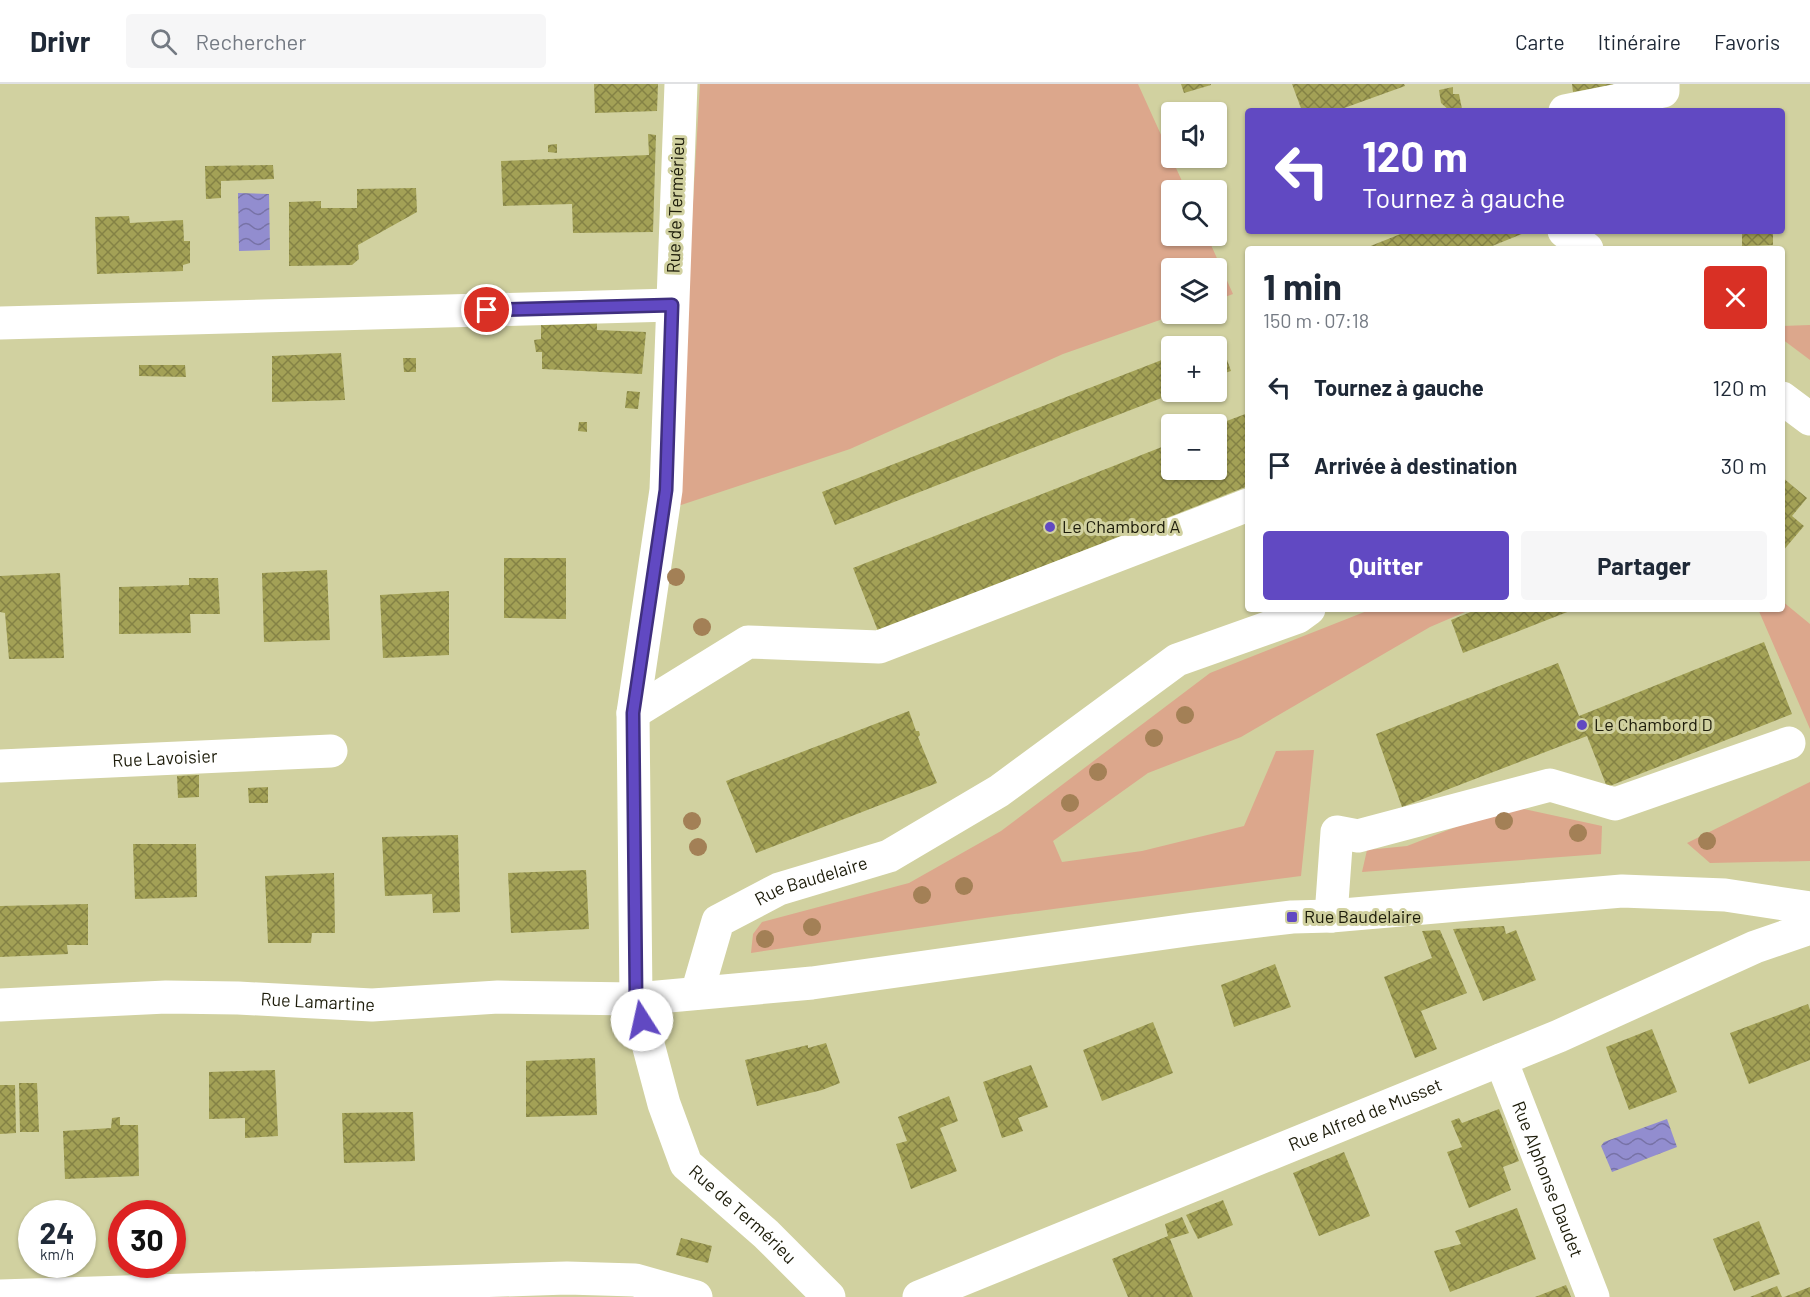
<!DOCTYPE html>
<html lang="fr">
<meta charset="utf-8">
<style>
:root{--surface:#fff;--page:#f6f6f7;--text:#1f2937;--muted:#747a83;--line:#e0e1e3;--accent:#6149c2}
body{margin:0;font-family:Barlow,sans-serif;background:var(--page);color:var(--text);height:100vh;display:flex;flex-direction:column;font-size:22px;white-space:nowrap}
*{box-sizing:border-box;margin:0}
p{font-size:20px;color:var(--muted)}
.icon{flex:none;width:33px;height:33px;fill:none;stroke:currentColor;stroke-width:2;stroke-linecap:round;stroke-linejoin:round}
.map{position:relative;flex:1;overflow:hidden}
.drawer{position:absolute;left:1245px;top:162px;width:540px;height:366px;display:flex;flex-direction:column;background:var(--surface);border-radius:6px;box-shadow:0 2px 4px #0004}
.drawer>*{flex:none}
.hud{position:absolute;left:1245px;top:24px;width:540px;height:126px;border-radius:6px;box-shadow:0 2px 4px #0004;background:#6149c2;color:#fff;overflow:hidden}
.buttons{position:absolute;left:1161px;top:18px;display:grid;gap:12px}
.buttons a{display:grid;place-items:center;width:66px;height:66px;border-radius:6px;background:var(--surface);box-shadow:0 2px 4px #0004;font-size:30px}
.speed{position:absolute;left:18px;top:1116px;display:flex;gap:12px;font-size:30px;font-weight:700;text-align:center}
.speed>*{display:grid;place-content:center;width:78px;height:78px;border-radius:50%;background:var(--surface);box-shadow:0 2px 4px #0004;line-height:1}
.speed small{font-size:15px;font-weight:400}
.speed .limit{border:9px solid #d22;background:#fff;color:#111}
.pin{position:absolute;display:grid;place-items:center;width:51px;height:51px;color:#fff;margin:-26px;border:3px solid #fff;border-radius:50%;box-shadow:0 2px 6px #0007}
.me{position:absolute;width:66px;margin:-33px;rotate:350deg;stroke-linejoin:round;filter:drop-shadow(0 0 4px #0008)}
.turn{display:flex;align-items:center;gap:21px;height:126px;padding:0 18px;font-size:27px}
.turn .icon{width:78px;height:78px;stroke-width:2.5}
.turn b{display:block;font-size:42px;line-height:51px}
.round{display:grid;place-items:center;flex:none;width:63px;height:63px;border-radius:6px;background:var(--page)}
.head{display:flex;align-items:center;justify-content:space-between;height:102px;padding:0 18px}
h1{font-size:36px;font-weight:700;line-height:45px}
.primary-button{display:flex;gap:12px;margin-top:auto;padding:12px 18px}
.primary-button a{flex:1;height:69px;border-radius:6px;background:var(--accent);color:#fff;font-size:24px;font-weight:700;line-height:69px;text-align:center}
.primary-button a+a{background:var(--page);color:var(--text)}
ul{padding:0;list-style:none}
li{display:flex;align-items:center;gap:18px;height:78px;padding:0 18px}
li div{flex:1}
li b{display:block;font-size:22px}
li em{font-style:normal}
header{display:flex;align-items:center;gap:36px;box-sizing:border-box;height:84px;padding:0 30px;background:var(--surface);border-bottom:2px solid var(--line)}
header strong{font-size:28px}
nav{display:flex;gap:33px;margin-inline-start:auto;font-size:21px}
.search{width:420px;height:54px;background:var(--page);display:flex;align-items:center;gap:15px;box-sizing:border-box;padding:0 21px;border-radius:6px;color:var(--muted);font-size:22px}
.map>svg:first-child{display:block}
.grass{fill:#dca78c}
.water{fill:url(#water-waves)}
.building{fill:url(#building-cross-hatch)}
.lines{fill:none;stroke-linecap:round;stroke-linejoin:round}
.minor{stroke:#fff;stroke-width:33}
.major{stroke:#fff;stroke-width:33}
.tree{fill:#a38056}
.route-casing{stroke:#3f2f7e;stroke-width:15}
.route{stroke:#6149c2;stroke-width:10}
.poi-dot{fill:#6149c2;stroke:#d1d1a0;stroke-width:2}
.labels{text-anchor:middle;stroke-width:6;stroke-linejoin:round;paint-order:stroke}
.street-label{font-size:18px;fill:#1d1c0a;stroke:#d1d1a0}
.poi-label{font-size:18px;fill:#1d1c0a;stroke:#d1d1a0;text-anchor:start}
</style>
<header>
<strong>Drivr</strong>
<div class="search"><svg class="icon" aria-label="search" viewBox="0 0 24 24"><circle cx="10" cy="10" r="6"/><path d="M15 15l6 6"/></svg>Rechercher</div>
<nav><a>Carte</a><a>Itinéraire</a><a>Favoris</a></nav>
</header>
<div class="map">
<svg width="1810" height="1213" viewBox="0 0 1810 1213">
<defs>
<pattern id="water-waves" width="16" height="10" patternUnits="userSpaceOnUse" patternTransform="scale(1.5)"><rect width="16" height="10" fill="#928dcf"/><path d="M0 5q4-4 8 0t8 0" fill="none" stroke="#7772a6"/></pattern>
<pattern id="building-cross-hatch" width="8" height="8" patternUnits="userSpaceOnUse" patternTransform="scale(1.5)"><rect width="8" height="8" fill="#a3a156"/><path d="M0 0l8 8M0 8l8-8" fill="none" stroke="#848245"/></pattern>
</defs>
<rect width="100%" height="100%" fill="#d1d1a0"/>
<g class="grass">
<path d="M 700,0 L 1138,0 L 1186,106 L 1172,106 L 1172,152 L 1207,152 L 1233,210 L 1217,216 L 1216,184 L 1172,184 L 1172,230 L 1177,230 L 1063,270 L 850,365 L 675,423 Z"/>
<path d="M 1810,241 L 1810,276 L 1782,255 L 1782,242 Z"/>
<path d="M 1782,517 L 1810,540 L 1810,645 L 1758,525 L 1782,525 Z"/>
<path d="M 1372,525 L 1472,525 L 1430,543 L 1241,653 L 1148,689 L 1053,757 L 1062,778 L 1142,767 L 1244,742 L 1276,667 L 1314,666 L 1301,792 L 985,834 L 751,869 L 753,850 L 762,838 L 909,799 L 1001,747 L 1210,589 Z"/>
<path d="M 1810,698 L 1810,777 L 1710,779 L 1687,759 Z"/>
<path d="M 1510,722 L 1602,742 L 1601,770 L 1362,788 L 1367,766 L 1407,762 Z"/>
</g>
<g class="water">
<path d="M 238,109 L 269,110 L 270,166 L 239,167 Z"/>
<path d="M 1667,1035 L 1677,1063 L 1612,1088 L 1601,1062 L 1604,1058 Z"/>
</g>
<g class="building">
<path d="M 594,0 L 658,0 L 657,27 L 595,29 Z"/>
<path d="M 1181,0 L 1211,0 L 1211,1 L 1184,9 Z"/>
<path d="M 1292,0 L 1404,0 L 1405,2 L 1336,27 L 1302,27 Z"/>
<path d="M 1572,0 L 1613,0 L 1613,1 L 1573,8 Z"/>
<path d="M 1453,3 L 1453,10 L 1459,10 L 1462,25 L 1450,27 L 1441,19 L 1439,6 Z"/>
<path d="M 648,50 L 656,51 L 653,148 L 573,149 L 572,120 L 503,122 L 501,77 L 649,71 Z"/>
<path d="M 557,60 L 557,69 L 548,68 L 548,61 Z"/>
<path d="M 273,81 L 274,95 L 221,97 L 221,114 L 206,115 L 205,82 Z"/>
<path d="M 416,104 L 417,128 L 358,161 L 359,175 L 352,181 L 289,182 L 289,118 L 321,117 L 321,124 L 357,124 L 357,105 Z"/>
<path d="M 129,132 L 130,139 L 183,136 L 184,157 L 190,157 L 190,179 L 183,181 L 183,187 L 97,190 L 95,133 Z"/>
<path d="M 1408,147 L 1529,147 L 1485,165 L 1363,165 Z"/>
<path d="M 1742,147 L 1773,147 L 1773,161 L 1742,162 Z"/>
<path d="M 541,237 L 597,237 L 597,246 L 646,248 L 642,290 L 542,285 L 542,268 L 536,268 L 534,256 L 541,255 Z"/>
<path d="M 1219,253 L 1231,287 L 1216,292 L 1216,262 L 1195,262 Z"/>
<path d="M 341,269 L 345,316 L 272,318 L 272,272 Z"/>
<path d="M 1172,272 L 1172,308 L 1177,308 L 835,441 L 822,408 Z"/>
<path d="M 403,274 L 416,274 L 416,288 L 404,288 Z"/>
<path d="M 139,281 L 185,281 L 186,293 L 139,292 Z"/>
<path d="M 627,307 L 640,308 L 638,325 L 625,324 Z"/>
<path d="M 1248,329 L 1248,402 L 878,547 L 853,484 L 1172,359 L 1172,386 L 1216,386 L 1216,341 Z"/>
<path d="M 579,338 L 587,338 L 587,348 L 578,347 Z"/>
<path d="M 1782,393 L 1807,414 L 1792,432 L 1804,442 L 1782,468 Z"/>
<path d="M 504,474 L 566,474 L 566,535 L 504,534 Z"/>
<path d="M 327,486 L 330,556 L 264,558 L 262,489 Z"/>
<path d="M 60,489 L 64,574 L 9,575 L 5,529 L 0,528 L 0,492 Z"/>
<path d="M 189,494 L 218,494 L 220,530 L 190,530 L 191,549 L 119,550 L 119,503 L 189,501 Z"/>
<path d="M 449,507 L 449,571 L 383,574 L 380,511 Z"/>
<path d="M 1478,525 L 1575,525 L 1463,569 L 1451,536 Z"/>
<path d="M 1764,558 L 1792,630 L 1607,703 L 1587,652 L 1402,723 L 1376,650 L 1558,579 L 1579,632 Z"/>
<path d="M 909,627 L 916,647 L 919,647 L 920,651 L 918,653 L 937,699 L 756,769 L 726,697 Z"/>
<path d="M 199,691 L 199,713 L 178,714 L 177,692 Z"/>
<path d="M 268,703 L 268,719 L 249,719 L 248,704 Z"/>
<path d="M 458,751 L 460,828 L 433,829 L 432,810 L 385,812 L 382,753 Z"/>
<path d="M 133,760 L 196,760 L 197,813 L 135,815 Z"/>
<path d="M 586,786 L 589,845 L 511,849 L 508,789 Z"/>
<path d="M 334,789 L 335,849 L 312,849 L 311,859 L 268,859 L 265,792 Z"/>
<path d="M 88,820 L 88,861 L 67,861 L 68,870 L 0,873 L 0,822 Z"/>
<path d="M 1504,842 L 1506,850 L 1516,846 L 1536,896 L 1483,917 L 1453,845 Z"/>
<path d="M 1440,846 L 1467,909 L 1421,927 L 1437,965 L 1415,974 L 1384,893 L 1432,874 L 1422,847 Z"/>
<path d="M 1275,880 L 1291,923 L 1234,943 L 1221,901 Z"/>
<path d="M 1808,920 L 1810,926 L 1810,976 L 1749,1000 L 1730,949 Z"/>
<path d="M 1153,938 L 1173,989 L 1102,1017 L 1083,966 Z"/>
<path d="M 1652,945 L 1677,1008 L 1629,1026 L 1606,963 Z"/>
<path d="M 826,959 L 840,999 L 822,1006 L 757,1022 L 745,976 L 808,961 L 808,964 Z"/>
<path d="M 595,974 L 597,1031 L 526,1033 L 526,977 Z"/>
<path d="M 1031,981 L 1048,1023 L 1018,1034 L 1023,1047 L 1002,1054 L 983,998 Z"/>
<path d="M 275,986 L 278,1052 L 245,1054 L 245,1034 L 209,1035 L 209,988 Z"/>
<path d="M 19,999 L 37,999 L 39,1048 L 20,1048 Z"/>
<path d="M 0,1001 L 15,1001 L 16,1049 L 0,1050 Z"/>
<path d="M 949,1012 L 958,1037 L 940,1044 L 957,1087 L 911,1105 L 896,1060 L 907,1057 L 898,1033 Z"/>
<path d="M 1499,1025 L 1519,1077 L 1503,1083 L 1511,1106 L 1469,1124 L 1447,1068 L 1462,1063 L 1451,1037 L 1459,1034 L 1462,1039 Z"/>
<path d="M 413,1028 L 415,1077 L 344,1079 L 342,1029 Z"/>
<path d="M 120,1033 L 120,1041 L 138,1041 L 139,1092 L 65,1095 L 63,1047 L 111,1044 L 112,1034 Z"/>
<path d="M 1344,1068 L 1370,1132 L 1319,1152 L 1293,1089 Z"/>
<path d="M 1223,1116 L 1233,1141 L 1198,1155 L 1186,1131 Z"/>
<path d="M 1517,1124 L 1536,1175 L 1450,1208 L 1434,1167 L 1461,1160 L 1455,1147 Z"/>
<path d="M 1182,1133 L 1189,1149 L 1170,1155 L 1193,1213 L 1128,1213 L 1112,1175 L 1168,1152 L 1165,1140 Z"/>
<path d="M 1759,1137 L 1780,1190 L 1734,1207 L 1713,1155 Z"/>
<path d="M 681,1154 L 712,1162 L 708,1179 L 676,1171 Z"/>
<path d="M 1566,1201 L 1571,1213 L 1535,1213 Z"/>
<path d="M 1777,1202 L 1782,1213 L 1750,1213 Z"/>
<path d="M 1810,1203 L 1810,1213 L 1784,1213 Z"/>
</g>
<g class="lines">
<g class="minor">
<path id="s1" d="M 681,0 L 666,406 L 633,629 L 636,915 L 664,1020 L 686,1080 L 766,1150 L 829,1213"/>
<path d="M 1565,27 L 1663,7 L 1663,0"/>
<path d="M 1564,147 L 1587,165"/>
<path d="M 0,239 L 672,221"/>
<path d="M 1782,314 L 1810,335"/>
<path d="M 633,629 L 748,558 L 879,563 L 1248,421"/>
<path id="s2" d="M 0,682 L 331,667"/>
<path d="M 1331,832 L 1337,748 L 1358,752 L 1550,701 L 1615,720 L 1789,659"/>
<path id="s3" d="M 697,909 L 718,837 L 779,805 L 889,772 L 999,707 L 1177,576 L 1298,533 L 1309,525"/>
<path id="s4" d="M 0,921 L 166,913 L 238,914 L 372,921 L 498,913 L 636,915 L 812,899 L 1194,845 L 1292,833 L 1331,832 L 1622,807 L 1725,811 L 1810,824"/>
<path id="s5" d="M 1501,976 L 1593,1213"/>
<path id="s6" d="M 919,1213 L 1559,952 L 1755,863 L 1810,844"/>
</g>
<path class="major" d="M 0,1212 L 567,1194 L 635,1196 L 696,1213"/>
</g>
<g class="tree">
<circle cx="676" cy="493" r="9"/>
<circle cx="702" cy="543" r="9"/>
<circle cx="1185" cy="631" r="9"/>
<circle cx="1154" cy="654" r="9"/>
<circle cx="1098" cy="688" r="9"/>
<circle cx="1070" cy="719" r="9"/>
<circle cx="692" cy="737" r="9"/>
<circle cx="1504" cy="737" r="9"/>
<circle cx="1578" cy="749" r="9"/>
<circle cx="1707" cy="757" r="9"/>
<circle cx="698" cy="763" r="9"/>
<circle cx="964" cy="802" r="9"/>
<circle cx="922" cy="811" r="9"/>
<circle cx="812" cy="843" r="9"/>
<circle cx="765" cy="855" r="9"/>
</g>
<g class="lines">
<defs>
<path id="route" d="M 487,226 L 672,221 L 666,406 L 633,629 L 636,915 L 642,936"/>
</defs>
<use href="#route" class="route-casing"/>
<use href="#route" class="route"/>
</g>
<g class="poi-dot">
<circle cx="1050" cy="443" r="6"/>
<circle cx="1582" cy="641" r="6"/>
<rect x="1286" y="827" width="12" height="12" rx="3"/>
</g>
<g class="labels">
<g class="street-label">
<text transform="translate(676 121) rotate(-88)" y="6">Rue de Termérieu</text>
<text dy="6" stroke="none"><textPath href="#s2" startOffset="165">Rue Lavoisier</textPath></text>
<text dy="6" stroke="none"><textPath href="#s3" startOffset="177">Rue Baudelaire</textPath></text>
<text dy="6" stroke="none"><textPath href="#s4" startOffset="318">Rue Lamartine</textPath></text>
<text dy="6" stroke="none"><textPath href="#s6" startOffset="482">Rue Alfred de Musset</textPath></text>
<text dy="6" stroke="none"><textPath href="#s5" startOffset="128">Rue Alphonse Daudet</textPath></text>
<text dy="6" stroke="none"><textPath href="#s1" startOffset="1166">Rue de Termérieu</textPath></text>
</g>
<g class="poi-label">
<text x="1062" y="449">Le Chambord A</text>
<text x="1594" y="647">Le Chambord D</text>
<text x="1304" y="839">Rue Baudelaire</text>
</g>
</g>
</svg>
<div class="buttons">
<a><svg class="icon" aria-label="sound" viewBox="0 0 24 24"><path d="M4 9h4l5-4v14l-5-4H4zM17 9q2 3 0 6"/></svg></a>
<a><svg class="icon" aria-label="search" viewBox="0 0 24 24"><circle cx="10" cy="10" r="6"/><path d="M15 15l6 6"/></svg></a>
<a><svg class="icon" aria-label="layers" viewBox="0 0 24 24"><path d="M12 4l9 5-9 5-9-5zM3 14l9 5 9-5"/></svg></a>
<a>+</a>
<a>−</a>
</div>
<div class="speed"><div>24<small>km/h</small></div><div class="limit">30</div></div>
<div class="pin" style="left:487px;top:226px;background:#d93025"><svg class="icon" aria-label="arrive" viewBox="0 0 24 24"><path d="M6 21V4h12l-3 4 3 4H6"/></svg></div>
<svg class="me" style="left:642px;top:936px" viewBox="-20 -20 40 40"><circle r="19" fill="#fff"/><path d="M0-13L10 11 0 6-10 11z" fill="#6149c2"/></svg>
<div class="hud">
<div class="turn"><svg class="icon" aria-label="left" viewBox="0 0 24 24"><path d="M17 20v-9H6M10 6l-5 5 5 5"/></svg><div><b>120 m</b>Tournez à gauche</div></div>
</div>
<section class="drawer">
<div class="head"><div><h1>1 min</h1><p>150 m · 07:18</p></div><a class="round" style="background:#d93025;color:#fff"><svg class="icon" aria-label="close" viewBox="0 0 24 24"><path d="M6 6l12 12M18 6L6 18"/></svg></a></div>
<ul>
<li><svg class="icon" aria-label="left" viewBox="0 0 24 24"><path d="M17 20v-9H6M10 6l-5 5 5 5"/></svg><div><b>Tournez à gauche</b></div><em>120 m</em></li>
<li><svg class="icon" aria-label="arrive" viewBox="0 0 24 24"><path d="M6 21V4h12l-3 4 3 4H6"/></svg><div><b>Arrivée à destination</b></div><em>30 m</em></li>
</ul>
<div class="primary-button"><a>Quitter</a><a>Partager</a></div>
</section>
</div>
